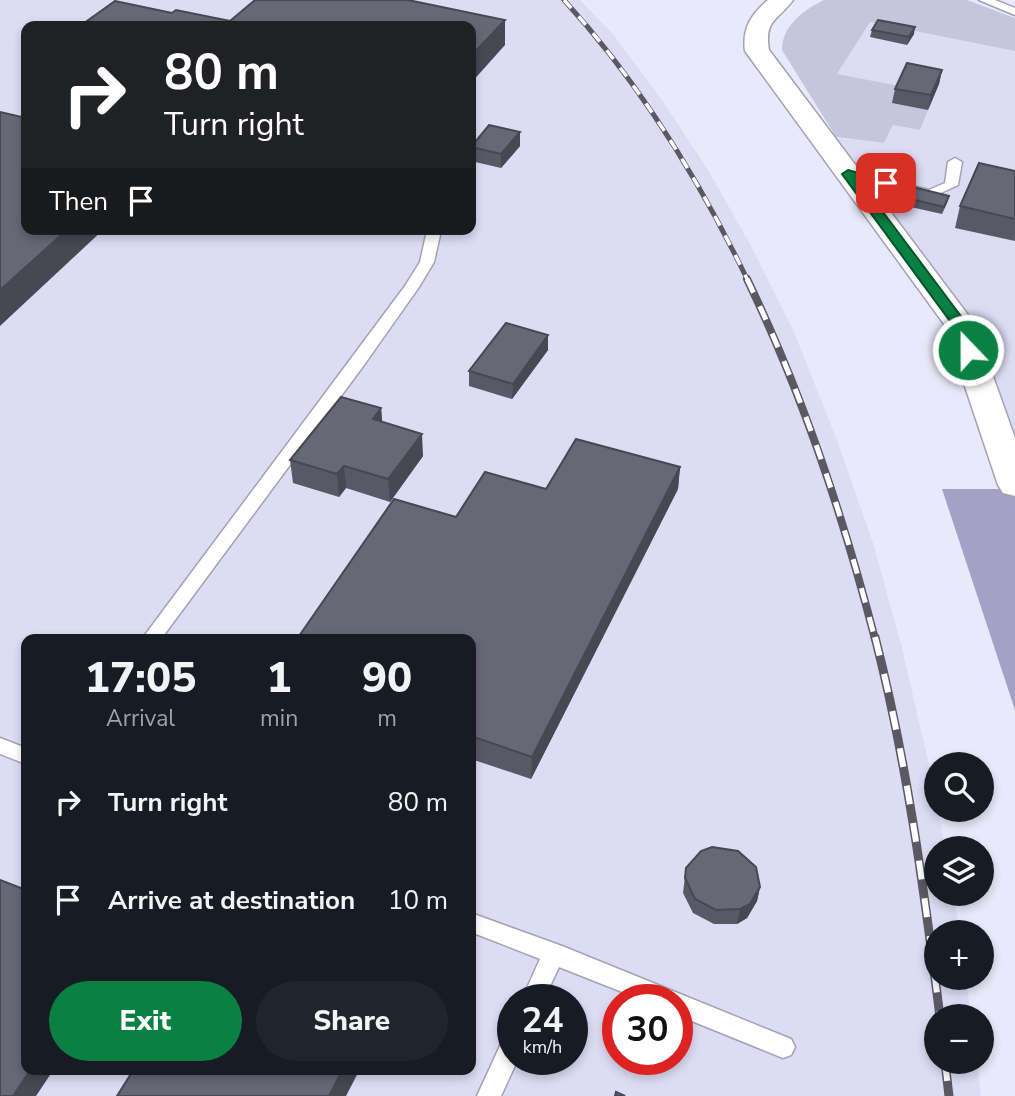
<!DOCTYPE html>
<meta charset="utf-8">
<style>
:root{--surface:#171b24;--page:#20242c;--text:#f1f3f6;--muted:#9ea1a6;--accent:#0b8043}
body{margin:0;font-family:"Nunito Sans",sans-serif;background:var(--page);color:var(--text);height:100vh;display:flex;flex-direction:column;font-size:26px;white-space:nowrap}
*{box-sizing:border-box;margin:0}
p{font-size:23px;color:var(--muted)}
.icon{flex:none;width:38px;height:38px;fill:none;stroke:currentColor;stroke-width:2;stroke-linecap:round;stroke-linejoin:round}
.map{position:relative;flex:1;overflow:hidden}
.panel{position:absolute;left:21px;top:634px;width:455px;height:441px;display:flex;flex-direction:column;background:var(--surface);border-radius:14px;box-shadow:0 4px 10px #0003}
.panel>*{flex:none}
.banner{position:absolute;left:21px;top:21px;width:455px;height:214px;border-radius:14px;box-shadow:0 4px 10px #0003;background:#202124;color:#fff;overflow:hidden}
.fabs{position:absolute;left:924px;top:752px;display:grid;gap:14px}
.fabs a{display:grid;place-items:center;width:70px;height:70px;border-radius:50%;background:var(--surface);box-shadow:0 4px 10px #0003;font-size:35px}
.speed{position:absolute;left:497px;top:984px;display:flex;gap:14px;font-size:35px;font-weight:700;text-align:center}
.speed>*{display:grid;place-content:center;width:91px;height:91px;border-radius:50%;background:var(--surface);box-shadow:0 4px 10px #0003;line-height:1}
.speed small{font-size:18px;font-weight:400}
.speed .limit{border:10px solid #d22;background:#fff;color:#111}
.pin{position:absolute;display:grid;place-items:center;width:60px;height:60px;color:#fff;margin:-30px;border-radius:14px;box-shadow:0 4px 10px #0006}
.me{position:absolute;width:77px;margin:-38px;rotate:338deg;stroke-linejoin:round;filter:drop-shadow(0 0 5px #0008)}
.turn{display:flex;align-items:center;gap:24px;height:147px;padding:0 28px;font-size:32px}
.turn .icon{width:91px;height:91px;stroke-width:2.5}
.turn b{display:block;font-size:49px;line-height:60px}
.then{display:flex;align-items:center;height:66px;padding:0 28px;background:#0003;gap:14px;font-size:26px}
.eta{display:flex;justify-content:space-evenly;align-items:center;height:119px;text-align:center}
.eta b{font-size:42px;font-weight:800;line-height:49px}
.button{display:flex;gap:14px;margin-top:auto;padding:14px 28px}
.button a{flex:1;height:80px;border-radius:42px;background:var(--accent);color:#fff;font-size:28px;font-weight:800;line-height:80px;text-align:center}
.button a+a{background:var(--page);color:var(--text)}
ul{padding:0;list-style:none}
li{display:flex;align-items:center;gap:21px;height:98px;padding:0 28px}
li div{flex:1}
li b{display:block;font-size:26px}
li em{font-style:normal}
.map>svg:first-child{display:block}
.built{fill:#dedcf5;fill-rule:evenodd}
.green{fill:#c6c5de}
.forest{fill:#a3a1c5}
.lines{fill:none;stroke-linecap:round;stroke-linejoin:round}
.lane-casing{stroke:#a3a2b2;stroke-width:3}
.street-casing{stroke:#a3a2b2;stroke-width:3}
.lane{fill:#fff;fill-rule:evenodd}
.street{fill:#fff;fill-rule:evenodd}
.rail-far2-casing{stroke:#5a5963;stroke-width:5}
.rail-far1-casing{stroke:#5a5963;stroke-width:8}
.rail-casing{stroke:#5a5963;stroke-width:9}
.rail-far2{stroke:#fff;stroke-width:3.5;stroke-dasharray:11;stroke-linecap:butt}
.rail-far1{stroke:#fff;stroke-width:5;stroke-dasharray:15;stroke-linecap:butt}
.rail{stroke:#fff;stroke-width:6;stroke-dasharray:19;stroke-linecap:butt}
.wall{fill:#595965}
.shaded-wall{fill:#484853}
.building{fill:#676776;stroke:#484853;stroke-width:2}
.route{fill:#0b8043;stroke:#07532c;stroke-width:2}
</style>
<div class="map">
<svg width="1015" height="1096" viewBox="0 0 1015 1096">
<rect width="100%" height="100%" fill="#eae9fb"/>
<g class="built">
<path d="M 0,0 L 580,0 L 613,34 L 664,103 L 708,170 L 750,244 L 794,332 L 837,440 L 873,543 L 902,648 L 933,782 L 945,849 L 936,849 L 936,894 L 953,894 L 960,933 L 936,933 L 936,978 L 966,978 L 971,1017 L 936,1017 L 936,1062 L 977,1062 L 981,1096 L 0,1096 ZM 26,26 L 471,26 L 471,229 L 26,229 ZM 26,639 L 471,639 L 471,1069 L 26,1069 ZM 513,999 L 572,999 L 572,1059 L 513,1059 ZM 618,999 L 677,999 L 677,1059 L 618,1059 Z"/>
<path d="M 870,21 L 1015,51 L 1015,435 L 959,323 L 820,136 L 884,143 L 893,125 L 919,130 L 892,103 L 900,86 L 837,74 Z"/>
</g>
<path class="green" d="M 824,0 L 967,0 L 1015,18 L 1015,51 L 870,22 L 837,74 L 900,86 L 928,110 L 920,130 L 893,125 L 884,143 L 836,137 L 782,50 C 782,26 803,10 824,0 Z"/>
<path class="forest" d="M 942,489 L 1015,489 L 1015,710 Z"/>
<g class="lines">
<defs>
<g id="lane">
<path d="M 979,0 L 995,0 L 1015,8 L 1015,15 Z"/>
<path d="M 955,158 L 962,162 L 958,185 L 930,198 L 843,177 L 841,174 L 848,170 L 929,190 L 945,183 L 948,162 Z"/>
<path d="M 421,229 L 436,229 L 440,235 L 434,262 L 419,287 L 364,365 L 161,639 L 142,639 L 405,286 L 420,262 L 426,235 Z"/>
<path d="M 0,738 L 26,748 L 26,764 L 0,754 Z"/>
<path d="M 471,913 L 562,946 L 791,1039 L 795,1047 L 791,1055 L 783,1058 L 677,1015 L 677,999 L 640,999 L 559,967 L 544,999 L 522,999 L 540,959 L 471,932 Z"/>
<path d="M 513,1032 L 513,1059 L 518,1059 L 501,1096 L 477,1096 L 505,1035 Z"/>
</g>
<path id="street" d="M 768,0 L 793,0 C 778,21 764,19 769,50 L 974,323 L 1015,438 L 1015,496 L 1003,493 L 998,485 L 944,324 L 745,51 C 742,29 751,14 768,0 Z"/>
</defs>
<use href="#lane" class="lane-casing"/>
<use href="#street" class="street-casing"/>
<use href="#lane" class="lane"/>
<use href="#street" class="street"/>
<defs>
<path id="rail-far2" d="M 564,0 C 639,82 700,181 748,281"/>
<path id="rail-far1" d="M 747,279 C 803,395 843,515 875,639"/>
<g id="rail">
<path d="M 875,637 C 907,762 924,889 940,1017"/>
<path d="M 945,1062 L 949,1096"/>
</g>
</defs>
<use href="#rail-far2" class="rail-far2-casing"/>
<use href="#rail-far1" class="rail-far1-casing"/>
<use href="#rail" class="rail-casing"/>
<use href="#rail-far2" class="rail-far2"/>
<use href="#rail-far1" class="rail-far1"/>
<use href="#rail" class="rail"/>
</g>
<g class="wall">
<path d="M 872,30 L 914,34 L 907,45 L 870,37 Z"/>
<path d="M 942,70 L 939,84 L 928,110 L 892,103 L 895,89 Z"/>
<path d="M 520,132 L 520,146 L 501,168 L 471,161 L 471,146 Z"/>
<path d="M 1015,171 L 1015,241 L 955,228 L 960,206 Z"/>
<path d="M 949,196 L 947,203 L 942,214 L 906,206 L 907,198 Z"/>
<path d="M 548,335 L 548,350 L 512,399 L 469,386 L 469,371 Z"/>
<path d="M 381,408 L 382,422 L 423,456 L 390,502 L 346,488 L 339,497 L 293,483 L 290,460 Z"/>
<path d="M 680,467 L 678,489 L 531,779 L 471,759 L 471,639 L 456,517 L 546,489 Z"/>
<path d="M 686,868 L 760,887 L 757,901 L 747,918 L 737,924 L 714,924 L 693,913 L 683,893 Z"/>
</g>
<g class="shaded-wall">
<path d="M 505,20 L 505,45 L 471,83 L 471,56 Z"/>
<path d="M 915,27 L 914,34 L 907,45 L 909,37 Z"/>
<path d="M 942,70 L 939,84 L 928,110 L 931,95 Z"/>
<path d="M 520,132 L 520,146 L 501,168 L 501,154 Z"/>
<path d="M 68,229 L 104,229 L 0,326 L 0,290 Z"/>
<path d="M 548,335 L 548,350 L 512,399 L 513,384 Z"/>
<path d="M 381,408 L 383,431 L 373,419 Z"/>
<path d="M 422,434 L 423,456 L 390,502 L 388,479 Z"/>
<path d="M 344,466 L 346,488 L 339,497 L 337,474 Z"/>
<path d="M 680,467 L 678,489 L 531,779 L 532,757 Z"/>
<path d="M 760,887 L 757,901 L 747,918 L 737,924 L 740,909 Z"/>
<path d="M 31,1069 L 54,1069 L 36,1096 L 13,1096 Z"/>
<path d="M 343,1069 L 360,1069 L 346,1096 L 329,1096 Z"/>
</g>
<g class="building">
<path d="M 255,0 L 408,0 L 505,20 L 471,56 L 471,26 L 80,26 L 115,1 L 172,13 L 176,10 L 230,21 Z"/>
<path d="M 878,20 L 915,27 L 909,37 L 872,30 Z"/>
<path d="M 907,63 L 942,70 L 931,95 L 895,89 Z"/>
<path d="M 0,112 L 26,118 L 26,229 L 68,229 L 0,290 Z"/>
<path d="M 489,125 L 520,132 L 501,154 L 471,147 Z"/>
<path d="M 979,163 L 1015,171 L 1015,219 L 960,206 Z"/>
<path d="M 913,187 L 949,196 L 944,207 L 907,198 Z"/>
<path d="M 506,323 L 548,335 L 513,384 L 469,371 Z"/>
<path d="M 341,397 L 381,408 L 373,419 L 422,434 L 388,479 L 344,466 L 337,474 L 290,460 Z"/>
<path d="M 576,439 L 680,467 L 532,757 L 471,736 L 471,639 L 297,639 L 394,499 L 456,517 L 485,472 L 546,489 Z"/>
<path d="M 712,847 L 738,851 L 756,867 L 760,887 L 750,904 L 740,909 L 716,910 L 695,899 L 685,878 L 686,868 L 701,851 Z"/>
<path d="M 0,880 L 26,890 L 26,1069 L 31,1069 L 13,1096 L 0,1096 Z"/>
<path d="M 134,1069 L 343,1069 L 329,1096 L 117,1096 Z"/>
<path d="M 616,1092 L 625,1096 L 615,1096 Z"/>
</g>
<path class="route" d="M 848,170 L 892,183 L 886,187 L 859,180 L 966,323 L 975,350 L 973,353 L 963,353 L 952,324 L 842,174 Z"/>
</svg>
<div class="fabs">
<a><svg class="icon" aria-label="search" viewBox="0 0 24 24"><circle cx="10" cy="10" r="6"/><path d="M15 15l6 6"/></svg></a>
<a><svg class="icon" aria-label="layers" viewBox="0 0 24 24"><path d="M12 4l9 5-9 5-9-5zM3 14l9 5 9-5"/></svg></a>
<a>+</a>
<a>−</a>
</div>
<div class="speed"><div>24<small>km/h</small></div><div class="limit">30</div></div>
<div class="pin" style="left:886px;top:183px;background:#d93025"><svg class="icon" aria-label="arrive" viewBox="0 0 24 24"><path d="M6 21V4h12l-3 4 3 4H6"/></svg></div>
<svg class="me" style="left:968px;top:350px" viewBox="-20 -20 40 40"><circle r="17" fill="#0b8043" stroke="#fff" stroke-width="3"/><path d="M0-11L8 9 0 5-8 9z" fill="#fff"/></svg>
<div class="banner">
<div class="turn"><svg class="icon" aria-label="right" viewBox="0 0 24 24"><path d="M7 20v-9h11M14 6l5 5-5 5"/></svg><div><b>80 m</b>Turn right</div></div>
<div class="then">Then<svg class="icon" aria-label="arrive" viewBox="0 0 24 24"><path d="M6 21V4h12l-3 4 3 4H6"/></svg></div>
</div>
<section class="panel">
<div class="eta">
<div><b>17:05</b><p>Arrival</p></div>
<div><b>1</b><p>min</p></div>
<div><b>90</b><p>m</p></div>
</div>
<ul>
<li><svg class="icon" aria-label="right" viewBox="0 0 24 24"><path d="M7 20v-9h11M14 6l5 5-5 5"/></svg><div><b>Turn right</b></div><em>80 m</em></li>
<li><svg class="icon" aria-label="arrive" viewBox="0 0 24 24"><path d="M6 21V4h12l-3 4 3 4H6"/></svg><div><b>Arrive at destination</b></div><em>10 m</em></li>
</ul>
<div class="button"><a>Exit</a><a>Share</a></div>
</section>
</div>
